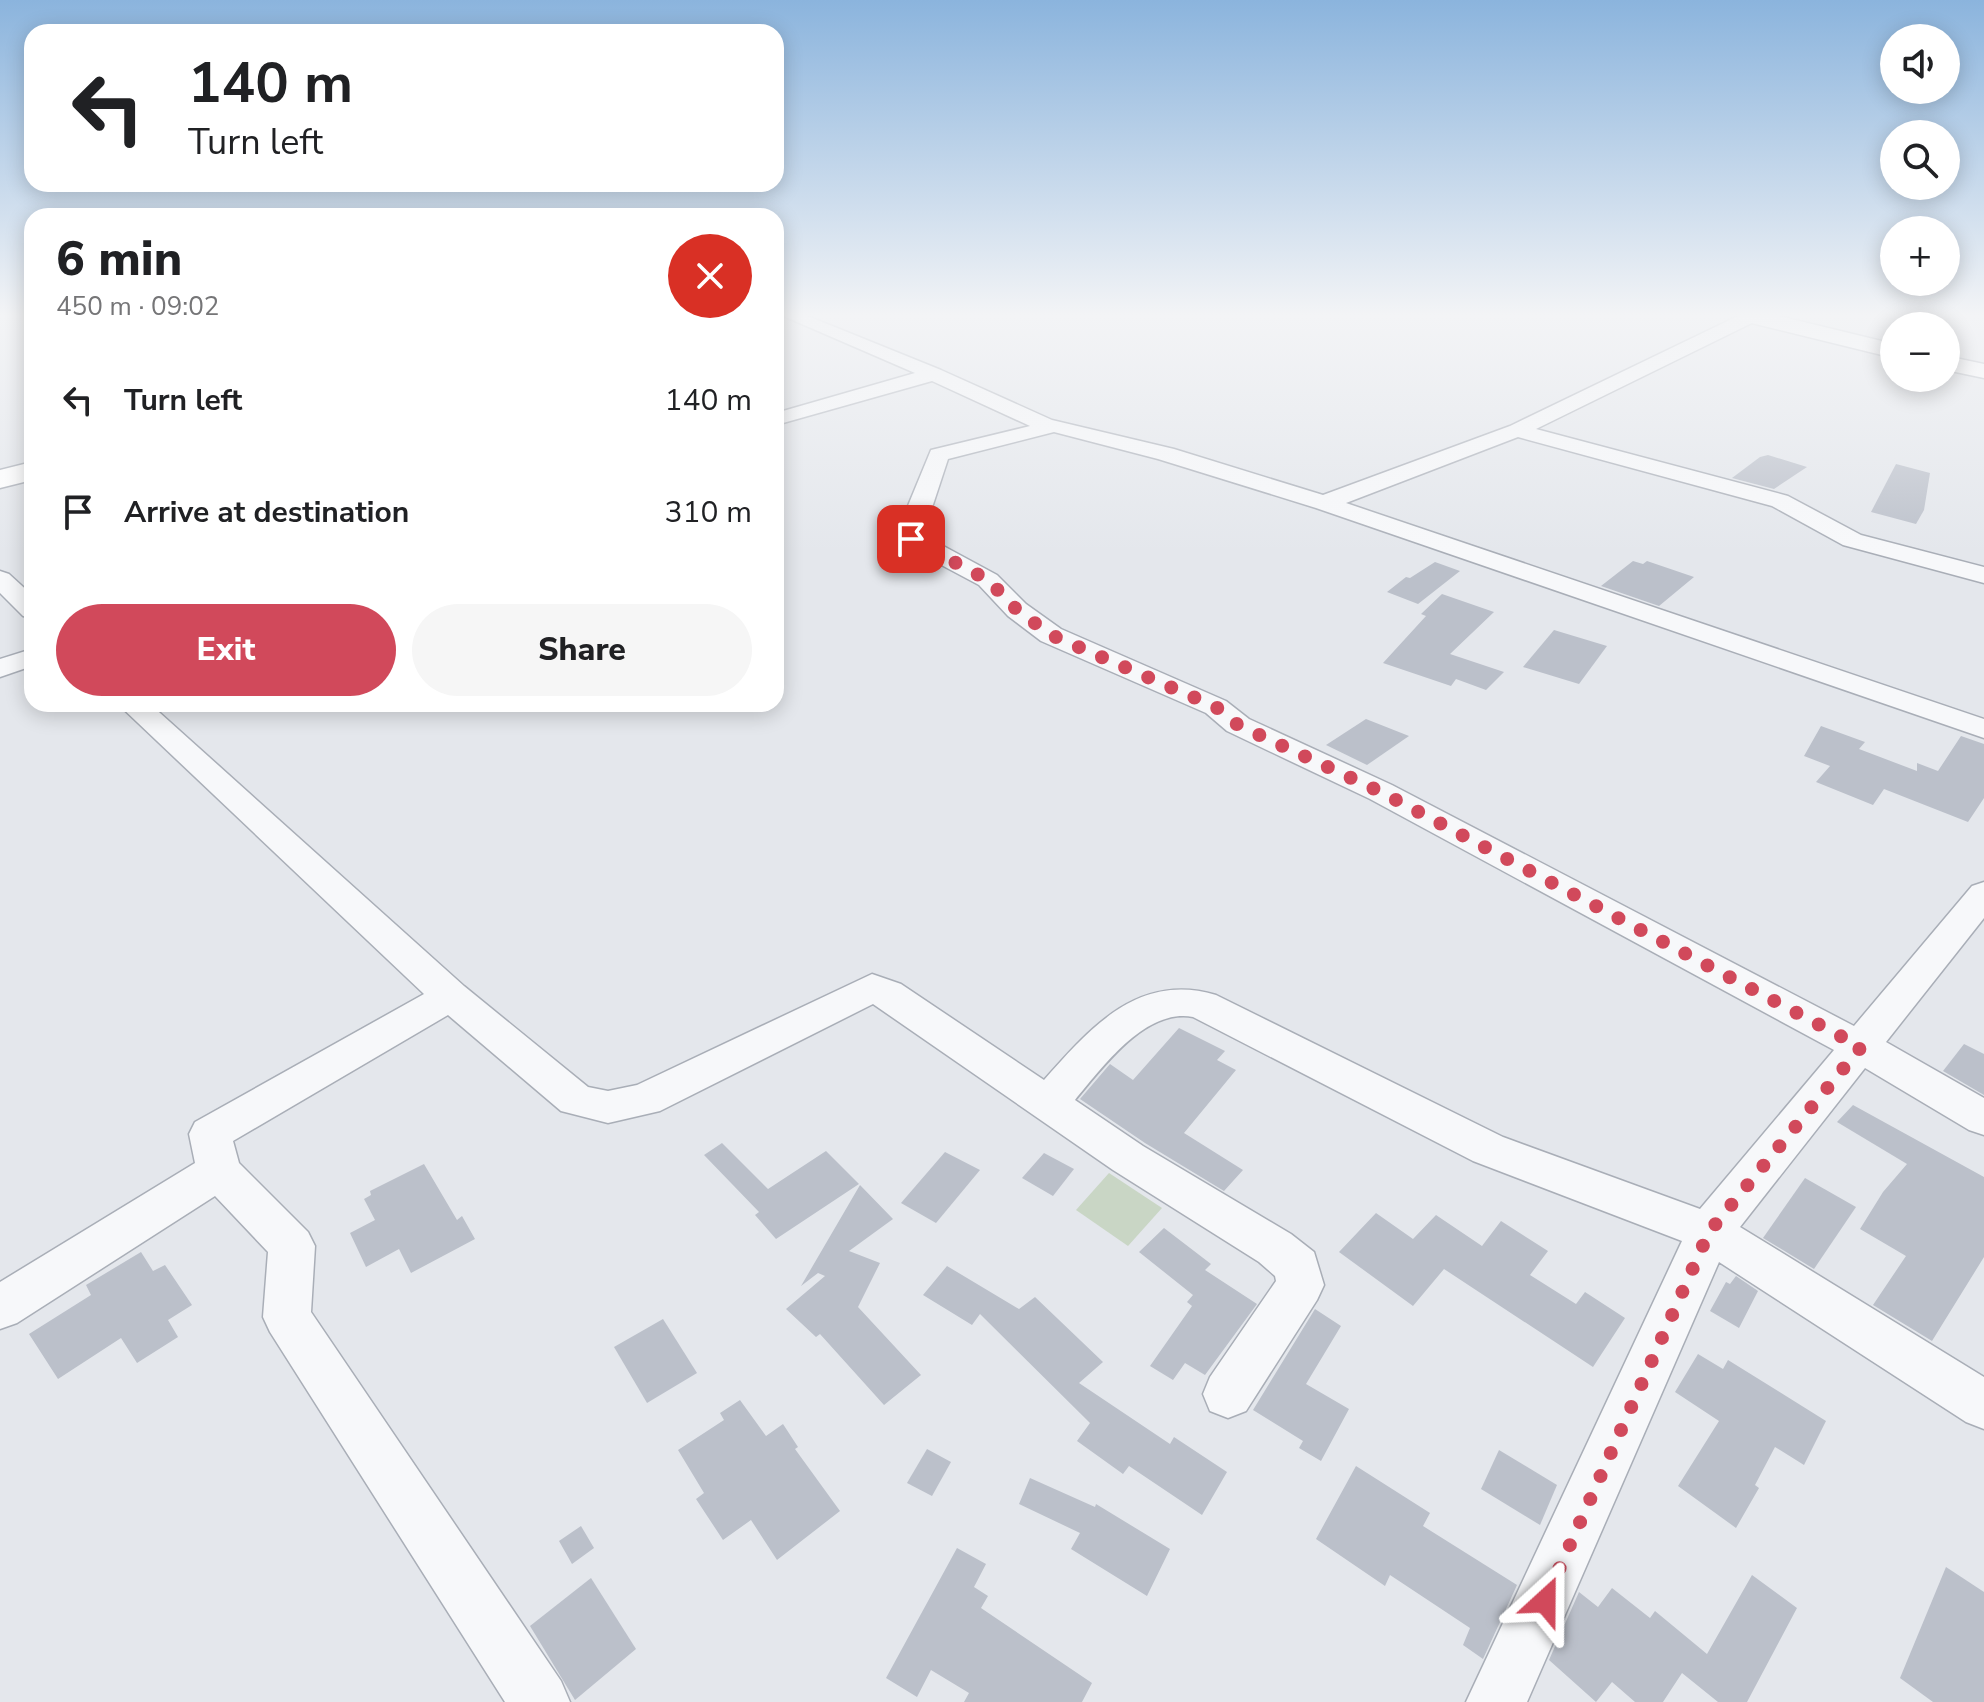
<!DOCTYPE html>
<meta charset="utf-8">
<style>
:root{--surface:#fff;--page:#f6f6f6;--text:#202124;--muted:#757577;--accent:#d1495b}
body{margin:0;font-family:"Nunito Sans",sans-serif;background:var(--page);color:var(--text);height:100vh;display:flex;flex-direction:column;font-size:30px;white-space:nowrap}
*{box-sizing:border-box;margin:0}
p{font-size:26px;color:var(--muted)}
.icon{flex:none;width:44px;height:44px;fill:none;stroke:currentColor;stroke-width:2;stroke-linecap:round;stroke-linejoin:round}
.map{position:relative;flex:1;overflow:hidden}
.side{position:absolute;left:24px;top:208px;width:760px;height:504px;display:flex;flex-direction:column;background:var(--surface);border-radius:24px;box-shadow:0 4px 20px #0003}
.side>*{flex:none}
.guide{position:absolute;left:24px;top:24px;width:760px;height:168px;border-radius:24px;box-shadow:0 4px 20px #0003;background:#fff;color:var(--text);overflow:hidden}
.fabs{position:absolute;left:1880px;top:24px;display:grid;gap:16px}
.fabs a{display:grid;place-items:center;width:80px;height:80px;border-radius:50%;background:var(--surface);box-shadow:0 4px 20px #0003;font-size:40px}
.pin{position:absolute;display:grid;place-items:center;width:68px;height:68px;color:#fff;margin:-34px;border-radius:16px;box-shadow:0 4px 12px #0006}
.me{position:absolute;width:88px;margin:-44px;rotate:24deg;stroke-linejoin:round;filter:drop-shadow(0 0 6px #0008)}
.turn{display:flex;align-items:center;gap:28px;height:168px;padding:0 32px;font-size:36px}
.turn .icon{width:104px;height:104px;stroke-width:2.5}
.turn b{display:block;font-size:56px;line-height:68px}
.round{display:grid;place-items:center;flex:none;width:84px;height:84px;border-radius:42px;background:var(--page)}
.overview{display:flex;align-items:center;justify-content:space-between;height:136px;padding:0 32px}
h1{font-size:48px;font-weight:800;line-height:60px}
.action{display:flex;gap:16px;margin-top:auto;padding:16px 32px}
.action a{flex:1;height:92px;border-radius:48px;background:var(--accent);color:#fff;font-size:32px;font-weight:800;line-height:92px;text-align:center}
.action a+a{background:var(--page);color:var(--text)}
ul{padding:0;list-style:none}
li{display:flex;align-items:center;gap:24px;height:112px;padding:0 32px}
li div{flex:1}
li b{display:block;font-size:30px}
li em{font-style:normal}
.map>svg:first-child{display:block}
.green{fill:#c9d6c5}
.building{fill:#bbc0ca}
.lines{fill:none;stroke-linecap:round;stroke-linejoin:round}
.street-casing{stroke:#a9aeb7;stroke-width:3}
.secondary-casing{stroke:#a9aeb7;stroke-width:3}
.street{fill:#f7f8fa;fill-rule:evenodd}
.secondary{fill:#fff;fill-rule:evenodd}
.route{stroke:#d1495b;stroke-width:14;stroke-dasharray:0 25.2}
</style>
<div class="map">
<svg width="1984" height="1702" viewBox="0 0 1984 1702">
<rect width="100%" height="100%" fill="#e4e7ec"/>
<path class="green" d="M 1109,1173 L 1162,1208 L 1128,1246 L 1076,1210 Z"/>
<g class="building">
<path d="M 1768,455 L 1807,467 L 1774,489 L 1732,478 L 1760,457 Z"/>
<path d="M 1896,464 L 1930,473 L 1924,510 L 1916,524 L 1871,512 Z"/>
<path d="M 1633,561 L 1643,564 L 1647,561 L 1694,577 L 1659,606 L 1601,586 Z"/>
<path d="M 1435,562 L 1460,571 L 1418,604 L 1387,592 L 1406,577 L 1410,578 Z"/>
<path d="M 1442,594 L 1494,612 L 1450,654 L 1504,672 L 1486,690 L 1456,679 L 1451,686 L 1383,663 L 1426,616 L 1421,614 Z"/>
<path d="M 1554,630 L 1607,646 L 1579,684 L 1523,667 Z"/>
<path d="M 1366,719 L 1409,736 L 1367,765 L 1326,745 Z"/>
<path d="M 1821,726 L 1865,742 L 1859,749 L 1917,771 L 1917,763 L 1938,771 L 1961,736 L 1984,744 L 1984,798 L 1968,822 L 1884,789 L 1873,805 L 1816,782 L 1830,766 L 1804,756 Z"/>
<path d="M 1179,1028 L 1225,1051 L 1217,1060 L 1236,1070 L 1184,1133 L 1243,1170 L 1224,1191 L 1145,1143 L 1080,1099 L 1110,1064 L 1133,1080 Z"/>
<path d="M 1964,1044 L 1984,1054 L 1984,1095 L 1943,1071 Z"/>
<path d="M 1853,1105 L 1984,1177 L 1984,1257 L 1932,1341 L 1873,1305 L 1906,1256 L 1860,1229 L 1883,1192 L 1907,1164 L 1837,1122 Z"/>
<path d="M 722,1143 L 768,1189 L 826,1151 L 859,1184 L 776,1239 L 755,1215 L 759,1212 L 704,1155 Z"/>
<path d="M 945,1152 L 980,1170 L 936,1223 L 901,1203 Z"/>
<path d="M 1044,1153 L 1074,1169 L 1053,1196 L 1022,1178 Z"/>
<path d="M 424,1164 L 457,1220 L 462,1216 L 475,1239 L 411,1273 L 399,1249 L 366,1267 L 350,1233 L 375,1220 L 364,1199 L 371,1195 L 370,1191 Z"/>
<path d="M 1805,1178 L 1856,1207 L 1814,1269 L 1763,1238 Z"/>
<path d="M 860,1185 L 893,1219 L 849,1251 L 880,1263 L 858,1307 L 921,1375 L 884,1405 L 820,1334 L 816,1337 L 786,1309 L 825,1276 L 818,1273 L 801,1286 Z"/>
<path d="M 1376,1213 L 1413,1239 L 1436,1215 L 1482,1246 L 1501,1221 L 1548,1251 L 1530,1275 L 1576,1304 L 1585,1292 L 1625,1318 L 1593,1367 L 1444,1269 L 1413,1306 L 1339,1252 Z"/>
<path d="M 1164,1228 L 1211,1264 L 1205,1270 L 1257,1304 L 1205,1375 L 1185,1363 L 1173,1380 L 1150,1366 L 1192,1306 L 1187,1302 L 1193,1295 L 1139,1252 Z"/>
<path d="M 141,1252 L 153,1271 L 165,1265 L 192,1305 L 168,1320 L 178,1337 L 137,1363 L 121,1338 L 58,1379 L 29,1334 L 91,1295 L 86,1285 Z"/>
<path d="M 947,1266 L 1019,1309 L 1035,1297 L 1103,1362 L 1079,1383 L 1170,1444 L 1174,1437 L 1227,1472 L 1202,1515 L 1129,1466 L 1123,1474 L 1077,1441 L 1090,1423 L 980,1314 L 972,1325 L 923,1295 Z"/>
<path d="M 1736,1276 L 1758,1291 L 1739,1328 L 1710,1311 L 1726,1282 L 1730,1284 Z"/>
<path d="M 1315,1309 L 1341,1326 L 1306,1384 L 1349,1409 L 1321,1461 L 1299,1448 L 1303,1441 L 1253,1410 Z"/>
<path d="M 663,1319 L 697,1373 L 647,1403 L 614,1347 Z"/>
<path d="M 1698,1354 L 1723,1369 L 1728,1360 L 1826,1421 L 1804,1465 L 1775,1447 L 1755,1485 L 1759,1488 L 1736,1528 L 1678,1486 L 1719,1421 L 1675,1392 Z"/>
<path d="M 740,1400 L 766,1436 L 783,1424 L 798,1447 L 795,1449 L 840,1511 L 777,1560 L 751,1520 L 723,1540 L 696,1499 L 704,1493 L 678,1450 L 724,1420 L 720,1413 Z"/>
<path d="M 927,1449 L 951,1462 L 932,1496 L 907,1483 Z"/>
<path d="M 1499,1450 L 1557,1485 L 1540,1525 L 1481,1489 Z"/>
<path d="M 1356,1466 L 1430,1513 L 1423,1526 L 1517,1585 L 1483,1659 L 1463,1645 L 1470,1628 L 1390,1575 L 1385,1586 L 1316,1539 Z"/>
<path d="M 1030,1478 L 1095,1507 L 1096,1504 L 1170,1549 L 1147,1596 L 1071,1549 L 1080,1533 L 1019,1504 Z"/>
<path d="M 581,1526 L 594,1548 L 572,1564 L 559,1541 Z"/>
<path d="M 957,1548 L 986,1564 L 974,1587 L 988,1596 L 981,1608 L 1092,1683 L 1082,1702 L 964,1702 L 969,1693 L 931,1670 L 917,1697 L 886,1678 Z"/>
<path d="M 1946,1567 L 1984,1592 L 1984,1702 L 1933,1702 L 1900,1678 Z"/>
<path d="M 1752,1575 L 1797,1608 L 1747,1702 L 1718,1702 L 1682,1673 L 1663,1702 L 1635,1702 L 1612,1682 L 1596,1702 L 1549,1660 L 1579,1592 L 1598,1607 L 1612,1588 L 1650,1618 L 1655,1611 L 1707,1654 Z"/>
<path d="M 591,1578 L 636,1649 L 575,1700 L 530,1626 Z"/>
</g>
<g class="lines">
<defs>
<g id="street">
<path d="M 781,315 L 805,315 L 941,370 L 1052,420 L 1174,449 L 1323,495 L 1510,426 L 1740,315 L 1760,315 L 1758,320 L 1536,429 L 1788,496 L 1861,535 L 1984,567 L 1984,583 L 1843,545 L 1772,506 L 1518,437 L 1346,503 L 1984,719 L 1984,738 L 1316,508 L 1158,459 L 1054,432 L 948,459 L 923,535 L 997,575 L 1026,604 L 1061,629 L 1226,701 L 1249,719 L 1392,785 L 1854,1026 L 1972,886 L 1984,882 L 1984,918 L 1886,1042 L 1984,1098 L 1984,1135 L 1969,1130 L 1865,1068 L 1740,1227 L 1984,1377 L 1984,1429 L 1966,1422 L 1719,1262 L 1527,1702 L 1466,1702 L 1682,1241 L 1473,1161 L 1193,1017 C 1145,1008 1102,1068 1075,1100 L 1143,1146 L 1291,1234 L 1314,1252 L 1324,1285 L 1317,1300 L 1246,1411 L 1228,1418 L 1210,1411 L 1203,1394 L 1210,1377 L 1276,1281 L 1275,1276 L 1259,1262 L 1113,1170 L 873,1004 L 660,1111 L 608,1123 L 561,1111 L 448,1015 L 233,1141 L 239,1163 L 308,1232 L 315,1246 L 311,1312 L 561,1681 L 570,1702 L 505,1702 L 270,1332 L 263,1317 L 268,1252 L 215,1196 L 17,1323 L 0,1329 L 0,1282 L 195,1163 L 189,1134 L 195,1122 L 424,994 L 118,704 L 150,704 L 464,986 L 588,1087 L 608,1091 L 637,1085 L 872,974 L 901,984 L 1044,1080 C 1091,1027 1139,972 1216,995 L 1503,1137 L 1700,1209 L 1834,1050 L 1370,799 L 1227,731 L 1206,713 L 1041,641 L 1008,616 L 979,585 L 902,544 L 898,530 L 931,450 L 1030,426 L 932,381 L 776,425 L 776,413 L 915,373 Z"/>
<path d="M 0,571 L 9,574 L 32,595 L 32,618 L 23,616 L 0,593 Z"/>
<path d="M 32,649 L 32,666 L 0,677 L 0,659 Z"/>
</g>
<g id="secondary">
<path d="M 1736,315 L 1775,315 L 1894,344 L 1894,358 L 1739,320 Z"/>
<path d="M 1946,356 L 1984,364 L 1984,378 L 1946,370 Z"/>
<path d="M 32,462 L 32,480 L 0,488 L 0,470 Z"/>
</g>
</defs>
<use href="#street" class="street-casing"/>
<use href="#secondary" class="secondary-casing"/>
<use href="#street" class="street"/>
<use href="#secondary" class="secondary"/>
</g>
<linearGradient id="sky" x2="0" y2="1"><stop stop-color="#8bb4dd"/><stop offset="0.57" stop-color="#f3f4f6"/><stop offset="1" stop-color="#f3f4f6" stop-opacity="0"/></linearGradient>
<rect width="1984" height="553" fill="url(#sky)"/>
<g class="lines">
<path class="route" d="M 911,539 L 988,580 L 1017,610 L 1051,635 L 1216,707 L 1238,725 L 1381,792 L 1861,1047 L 1709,1232 L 1545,1601"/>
</g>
</svg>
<div class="fabs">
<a><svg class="icon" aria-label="sound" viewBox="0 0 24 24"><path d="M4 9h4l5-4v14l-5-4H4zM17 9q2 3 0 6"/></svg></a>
<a><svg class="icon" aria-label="search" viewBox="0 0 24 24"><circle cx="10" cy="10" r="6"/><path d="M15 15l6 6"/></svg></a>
<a>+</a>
<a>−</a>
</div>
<div class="pin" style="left:911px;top:539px;background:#d93025"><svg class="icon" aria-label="arrive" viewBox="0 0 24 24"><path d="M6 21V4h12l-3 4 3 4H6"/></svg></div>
<svg class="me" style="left:1545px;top:1601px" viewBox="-20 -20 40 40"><path d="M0-17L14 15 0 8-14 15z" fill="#d1495b" stroke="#fff" stroke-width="4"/></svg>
<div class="guide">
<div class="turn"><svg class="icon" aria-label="left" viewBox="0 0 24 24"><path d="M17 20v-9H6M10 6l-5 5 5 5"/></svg><div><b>140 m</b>Turn left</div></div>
</div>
<section class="side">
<div class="overview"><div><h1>6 min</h1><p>450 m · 09:02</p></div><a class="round" style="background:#d93025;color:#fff"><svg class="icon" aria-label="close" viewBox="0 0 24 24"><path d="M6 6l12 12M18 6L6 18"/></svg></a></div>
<ul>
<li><svg class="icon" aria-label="left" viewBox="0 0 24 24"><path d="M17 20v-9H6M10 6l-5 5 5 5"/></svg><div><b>Turn left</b></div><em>140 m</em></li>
<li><svg class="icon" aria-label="arrive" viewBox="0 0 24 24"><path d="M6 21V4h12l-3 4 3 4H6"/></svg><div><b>Arrive at destination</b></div><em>310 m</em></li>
</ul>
<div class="action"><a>Exit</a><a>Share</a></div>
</section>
</div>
